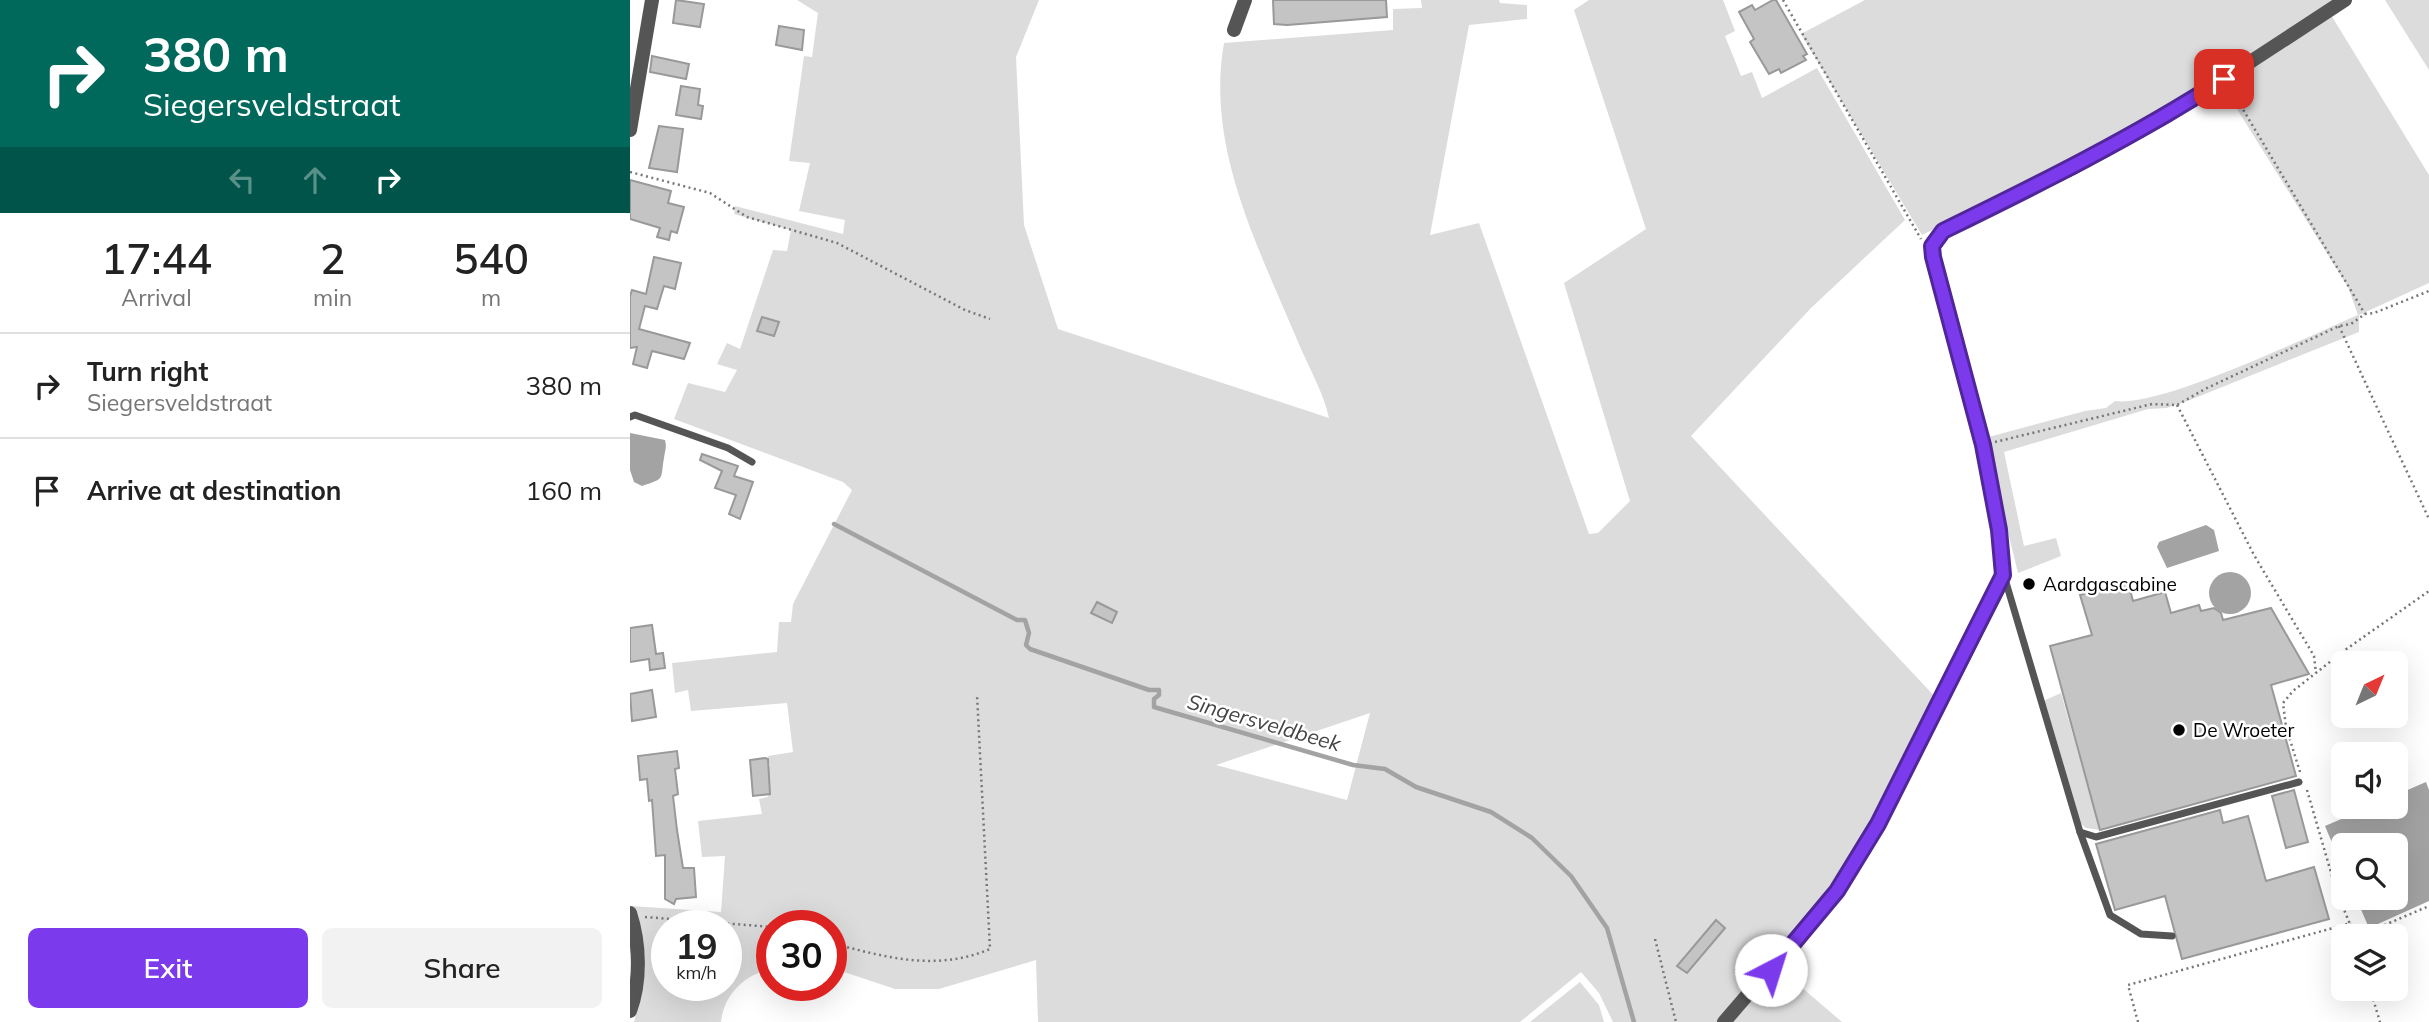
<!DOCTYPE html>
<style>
:root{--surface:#fff;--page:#f2f2f2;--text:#222;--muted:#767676;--line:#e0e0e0;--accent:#7c3aed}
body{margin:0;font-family:Mulish,sans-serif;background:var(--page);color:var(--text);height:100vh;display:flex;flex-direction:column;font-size:26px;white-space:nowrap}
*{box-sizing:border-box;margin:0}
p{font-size:23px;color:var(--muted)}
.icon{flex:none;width:38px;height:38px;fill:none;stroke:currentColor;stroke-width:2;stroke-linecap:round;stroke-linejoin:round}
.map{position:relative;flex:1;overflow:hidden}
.details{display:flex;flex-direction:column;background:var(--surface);width:630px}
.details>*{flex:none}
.top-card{background:#00695c;color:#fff;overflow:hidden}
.needle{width:46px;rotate:43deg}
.controls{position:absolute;left:1701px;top:651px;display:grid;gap:14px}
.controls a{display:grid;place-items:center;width:77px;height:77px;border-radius:10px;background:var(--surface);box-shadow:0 7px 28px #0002;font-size:35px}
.speed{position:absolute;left:21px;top:910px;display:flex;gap:14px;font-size:35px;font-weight:700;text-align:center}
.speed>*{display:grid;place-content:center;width:91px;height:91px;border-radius:50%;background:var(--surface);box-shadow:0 7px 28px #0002;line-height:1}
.speed small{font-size:18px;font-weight:400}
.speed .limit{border:10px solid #d22;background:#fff;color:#111}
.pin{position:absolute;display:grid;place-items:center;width:60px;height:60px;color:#fff;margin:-30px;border-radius:14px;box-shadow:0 4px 10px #0006}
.me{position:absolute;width:77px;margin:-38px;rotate:40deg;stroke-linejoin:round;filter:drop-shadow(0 0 5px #0008)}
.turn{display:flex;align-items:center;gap:24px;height:147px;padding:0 28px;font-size:32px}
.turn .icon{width:91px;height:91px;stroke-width:2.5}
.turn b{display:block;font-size:49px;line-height:60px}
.lanes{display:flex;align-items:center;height:66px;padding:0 28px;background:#0003;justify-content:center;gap:35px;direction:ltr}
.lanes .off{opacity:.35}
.eta{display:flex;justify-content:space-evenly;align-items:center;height:119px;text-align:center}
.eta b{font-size:42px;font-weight:600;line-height:49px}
.primary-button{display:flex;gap:14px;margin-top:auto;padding:14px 28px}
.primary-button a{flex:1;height:80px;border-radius:10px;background:var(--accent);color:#fff;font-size:28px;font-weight:600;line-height:80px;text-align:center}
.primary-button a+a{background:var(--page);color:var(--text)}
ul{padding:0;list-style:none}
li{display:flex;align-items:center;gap:21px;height:105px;padding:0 28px;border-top:2px solid var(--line)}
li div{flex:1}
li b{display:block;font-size:26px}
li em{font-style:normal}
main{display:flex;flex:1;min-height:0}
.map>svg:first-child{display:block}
.green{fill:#dcdcdc;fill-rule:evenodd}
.water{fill:#a3a3a3}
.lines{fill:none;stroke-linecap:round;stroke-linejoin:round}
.stream{stroke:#a3a3a3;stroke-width:4.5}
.building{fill:#c4c4c4;stroke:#999;stroke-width:2}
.path{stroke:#777;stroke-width:2.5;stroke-dasharray:2 3.5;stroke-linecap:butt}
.lane{stroke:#555;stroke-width:7}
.street{stroke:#555;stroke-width:14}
.route-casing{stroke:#51269a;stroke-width:18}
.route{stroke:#7c3aed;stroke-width:12}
.poi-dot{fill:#000;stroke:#fff;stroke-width:2.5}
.labels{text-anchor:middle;stroke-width:5;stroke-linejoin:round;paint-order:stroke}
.poi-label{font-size:19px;fill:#000;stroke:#fff;text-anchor:start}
.water-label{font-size:21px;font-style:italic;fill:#444;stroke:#fff}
</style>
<main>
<section class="details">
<div class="top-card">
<div class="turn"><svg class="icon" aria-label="right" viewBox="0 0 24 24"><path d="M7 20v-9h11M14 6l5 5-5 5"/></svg><div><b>380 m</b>Siegersveldstraat</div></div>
<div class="lanes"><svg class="icon off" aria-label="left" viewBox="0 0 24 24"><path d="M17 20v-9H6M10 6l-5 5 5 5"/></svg><svg class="icon off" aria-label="ahead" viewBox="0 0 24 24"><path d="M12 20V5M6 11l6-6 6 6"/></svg><svg class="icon" aria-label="right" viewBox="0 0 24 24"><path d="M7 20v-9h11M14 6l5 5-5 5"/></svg></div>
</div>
<div class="eta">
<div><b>17:44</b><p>Arrival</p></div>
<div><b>2</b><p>min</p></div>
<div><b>540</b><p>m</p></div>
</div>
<ul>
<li><svg class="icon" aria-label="right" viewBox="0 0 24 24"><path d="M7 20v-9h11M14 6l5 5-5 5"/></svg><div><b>Turn right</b><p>Siegersveldstraat</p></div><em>380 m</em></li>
<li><svg class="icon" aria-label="arrive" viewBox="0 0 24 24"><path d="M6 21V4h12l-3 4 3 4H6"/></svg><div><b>Arrive at destination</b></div><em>160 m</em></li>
</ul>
<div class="primary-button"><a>Exit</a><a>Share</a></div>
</section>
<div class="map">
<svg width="1799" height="1022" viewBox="0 0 1799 1022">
<rect width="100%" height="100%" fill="#fff"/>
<g class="green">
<path d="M 167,0 L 409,0 L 386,57 L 394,225 L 428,329 L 699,418 C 694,395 681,371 671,349 C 631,252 575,150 594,43 L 763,30 L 763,9 L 792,8 L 791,0 L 869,0 L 870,3 L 897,5 L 897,19 L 839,25 L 800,235 L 849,223 L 959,534 L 968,533 L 1000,501 L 934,283 L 1016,229 L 944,10 L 959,0 L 1093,0 L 1105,31 L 1095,36 L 1111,76 L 1122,72 L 1132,98 L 1187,68 L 1275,220 L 1181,308 L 1061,436 L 1307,699 L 1233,841 L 1209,880 L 1089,1022 L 983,1022 L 969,993 L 951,972 L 890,1022 L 408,1022 L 406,960 L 309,989 L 265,989 L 211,971 L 201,977 L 201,926 L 142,926 L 142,969 C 115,974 94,994 91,1022 L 4,1022 C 16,980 21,947 1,906 L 91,912 L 95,856 L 72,857 L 68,821 L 132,814 L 129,799 L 138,797 L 132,768 L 140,766 L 138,756 L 163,752 L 157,703 L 61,711 L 58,690 L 45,693 L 42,663 L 147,652 L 149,622 L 161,622 L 163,604 L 222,490 L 213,482 L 44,419 L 58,383 L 95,392 L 107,370 L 87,364 L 97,343 L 110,349 L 143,250 L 157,251 L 161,230 L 104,214 L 105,206 L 213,234 L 215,220 L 169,211 L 180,163 L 159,161 L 174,56 L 182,57 L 188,13 ZM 740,713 L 717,800 L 586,765 ZM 37,926 L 96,926 L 96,985 L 37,985 Z"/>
<path d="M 1235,0 L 1706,0 L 1528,117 L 1292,235 L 1171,34 Z"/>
<path d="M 1755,0 L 1799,0 L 1799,70 Z"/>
<path d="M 1701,15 L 1799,175 L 1799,283 L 1729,315 L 1729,332 L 1560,400 L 1537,408 L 1518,409 L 1374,452 L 1394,546 L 1426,538 L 1431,556 L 1388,573 L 1355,438 L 1455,411 L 1476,408 L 1485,401 C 1530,408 1679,336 1728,315 L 1718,287 L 1592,85 Z"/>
<path d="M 1431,693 L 1470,830 L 1456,828 L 1447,820 L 1413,701 Z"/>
<path d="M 1149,968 L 1212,1022 L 1099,1022 Z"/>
<path d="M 950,982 L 969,1005 L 974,1022 L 900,1022 Z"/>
</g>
<g class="water">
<path d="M 0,433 L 35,440 C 37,448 35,450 34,458 C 30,480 36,478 12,486 L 4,482 L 0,470 Z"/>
<path d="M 1576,525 L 1584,530 L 1589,551 L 1537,568 L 1527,547 L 1529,542 Z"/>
<circle cx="1600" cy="593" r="21"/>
<path d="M 1796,782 L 1799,790 L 1799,901 L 1739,928 L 1726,898 L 1766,898 L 1766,845 L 1713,845 L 1713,869 L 1695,826 L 1739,807 L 1766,807 L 1766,795 Z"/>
</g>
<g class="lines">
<path class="stream" d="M 204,524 L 387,620 L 395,620 L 399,633 L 396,645 L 400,649 L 519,690 L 529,690 L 529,695 L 524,699 L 524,707 L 723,765 L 755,769 L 786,787 L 861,812 L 902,838 L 941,876 L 977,928 L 1004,1022"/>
</g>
<g class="building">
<path d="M 46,0 L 74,4 L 70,27 L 43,23 Z"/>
<path d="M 643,0 L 756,0 L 757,17 L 657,25 L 644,24 Z"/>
<path d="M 1143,0 L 1146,0 L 1177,54 L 1173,56 L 1176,60 L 1151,73 L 1149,69 L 1139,74 L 1120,42 L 1124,39 L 1109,12 L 1122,5 L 1125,10 Z"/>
<path d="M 149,26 L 174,30 L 172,50 L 146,45 Z"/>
<path d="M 22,56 L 59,64 L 56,79 L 20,72 Z"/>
<path d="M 51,86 L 70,89 L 68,105 L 73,106 L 71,119 L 46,115 Z"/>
<path d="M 29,126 L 53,129 L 47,172 L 19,168 Z"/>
<path d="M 0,180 L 41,191 L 38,203 L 54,207 L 47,233 L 41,231 L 39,240 L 27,237 L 30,228 L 0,219 Z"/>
<path d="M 24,257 L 51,263 L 45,289 L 34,286 L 27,309 L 15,306 L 9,329 L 60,343 L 54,359 L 22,351 L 17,368 L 3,364 L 7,347 L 0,348 L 0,296 L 2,290 L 16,294 Z"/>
<path d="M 132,317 L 149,322 L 144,336 L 127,331 Z"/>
<path d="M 72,454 L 108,466 L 104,476 L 123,482 L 110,519 L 99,514 L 106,495 L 85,488 L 92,471 L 70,460 Z"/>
<path d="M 1498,582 L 1503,601 L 1535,592 L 1541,613 L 1569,605 L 1571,611 L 1584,608 L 1591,613 L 1593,620 L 1641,608 L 1679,674 L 1641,685 L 1666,776 L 1470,830 L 1420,646 L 1462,635 L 1450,595 Z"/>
<path d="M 467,602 L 487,612 L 482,623 L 461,613 Z"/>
<path d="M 22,625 L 26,654 L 33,653 L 35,668 L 20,670 L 19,659 L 0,662 L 0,628 Z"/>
<path d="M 22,690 L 26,717 L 2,721 L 0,694 Z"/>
<path d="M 47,751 L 49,768 L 45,769 L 48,794 L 43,796 L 47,830 L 53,868 L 64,868 L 66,897 L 46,899 L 44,904 L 35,899 L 35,855 L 26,856 L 22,800 L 19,801 L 17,779 L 10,780 L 8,756 Z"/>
<path d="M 135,758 L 138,759 L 140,794 L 123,796 L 120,760 Z"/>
<path d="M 1664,790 L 1678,842 L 1656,848 L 1642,796 Z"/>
<path d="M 1590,810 L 1593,823 L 1618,816 L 1636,881 L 1684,867 L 1699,919 L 1552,959 L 1535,896 L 1485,910 L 1466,844 Z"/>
<path d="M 1086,920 L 1095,928 L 1057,973 L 1047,966 Z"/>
</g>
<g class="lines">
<g class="path">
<path d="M 1153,0 L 1291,239"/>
<path d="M 1602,91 L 1735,314"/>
<path d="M 0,172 L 80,193 L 117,217 L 207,243 L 335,310 L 360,319"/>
<path d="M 1709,326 L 1799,519"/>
<path d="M 1547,405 L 1624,555 L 1684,656 L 1686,673"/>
<path d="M 1365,442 L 1522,404 L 1547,405 L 1575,389 L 1709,326 L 1721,324 L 1735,314 L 1744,313 L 1799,291"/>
<path d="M 1670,772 L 1656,727 L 1653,703 L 1663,691 L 1715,650 L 1799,591"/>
<path d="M 1677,790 L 1707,893 L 1725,936"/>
<path d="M 15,917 L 142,927"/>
<path d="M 1729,936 L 1799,906"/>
<path d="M 1025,939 L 1046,1022"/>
<path d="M 201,943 C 255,957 306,972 360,949 L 347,695"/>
<path d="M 1740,989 L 1750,1022"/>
<path d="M 1508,1022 L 1498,985 L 1721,923"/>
</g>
<g class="lane">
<path d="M 0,417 L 5,415 L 98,448 L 122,462"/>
<path d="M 1375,579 L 1450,832 L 1480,915 L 1511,934 L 1542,936"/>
<path d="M 1450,832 L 1466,837 L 1669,782"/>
</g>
<g class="street">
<path d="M 604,30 L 615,0"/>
<path d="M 0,130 L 22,0"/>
<path d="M 0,913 C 10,944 11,981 0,1011"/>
<path d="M 1094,1022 L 1207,891 L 1224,865 L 1248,824 L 1370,586 C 1377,559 1369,528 1364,501 C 1348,419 1324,338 1303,257 L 1302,246 L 1313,231 L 1441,169 L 1539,115 L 1715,0"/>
</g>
</g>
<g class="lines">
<defs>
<path id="route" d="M 1141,970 L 1207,891 L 1248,824 L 1373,575 L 1369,530 L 1353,445 L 1303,257 L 1302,246 L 1313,231 C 1409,184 1504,137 1594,79"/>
</defs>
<use href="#route" class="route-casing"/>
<use href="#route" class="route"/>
</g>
<g class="poi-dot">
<circle cx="1399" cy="584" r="7"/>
<circle cx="1549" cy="730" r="7"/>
</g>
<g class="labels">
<g class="poi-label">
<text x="1413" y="591">Aardgascabine</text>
<text x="1563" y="737">De Wroeter</text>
</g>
<g class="water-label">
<text transform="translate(634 723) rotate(16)" y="7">Singersveldbeek</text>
</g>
</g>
</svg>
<div class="controls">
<a><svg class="needle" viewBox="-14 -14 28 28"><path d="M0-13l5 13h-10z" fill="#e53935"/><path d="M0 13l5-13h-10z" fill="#767676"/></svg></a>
<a><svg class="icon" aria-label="sound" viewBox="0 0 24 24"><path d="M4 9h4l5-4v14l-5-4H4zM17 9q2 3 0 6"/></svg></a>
<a><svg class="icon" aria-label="search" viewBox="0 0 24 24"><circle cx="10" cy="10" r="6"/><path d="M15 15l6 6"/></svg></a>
<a><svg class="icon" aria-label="layers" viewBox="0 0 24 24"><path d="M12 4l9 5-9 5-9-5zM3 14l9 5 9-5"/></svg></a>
</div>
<div class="speed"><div>19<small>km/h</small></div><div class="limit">30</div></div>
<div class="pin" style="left:1594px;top:79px;background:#d93025"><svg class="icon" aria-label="arrive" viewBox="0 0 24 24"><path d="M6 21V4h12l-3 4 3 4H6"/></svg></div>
<svg class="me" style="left:1141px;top:970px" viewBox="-20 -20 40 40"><circle r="19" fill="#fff"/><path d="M0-13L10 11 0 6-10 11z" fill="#7c3aed"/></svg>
</div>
</main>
